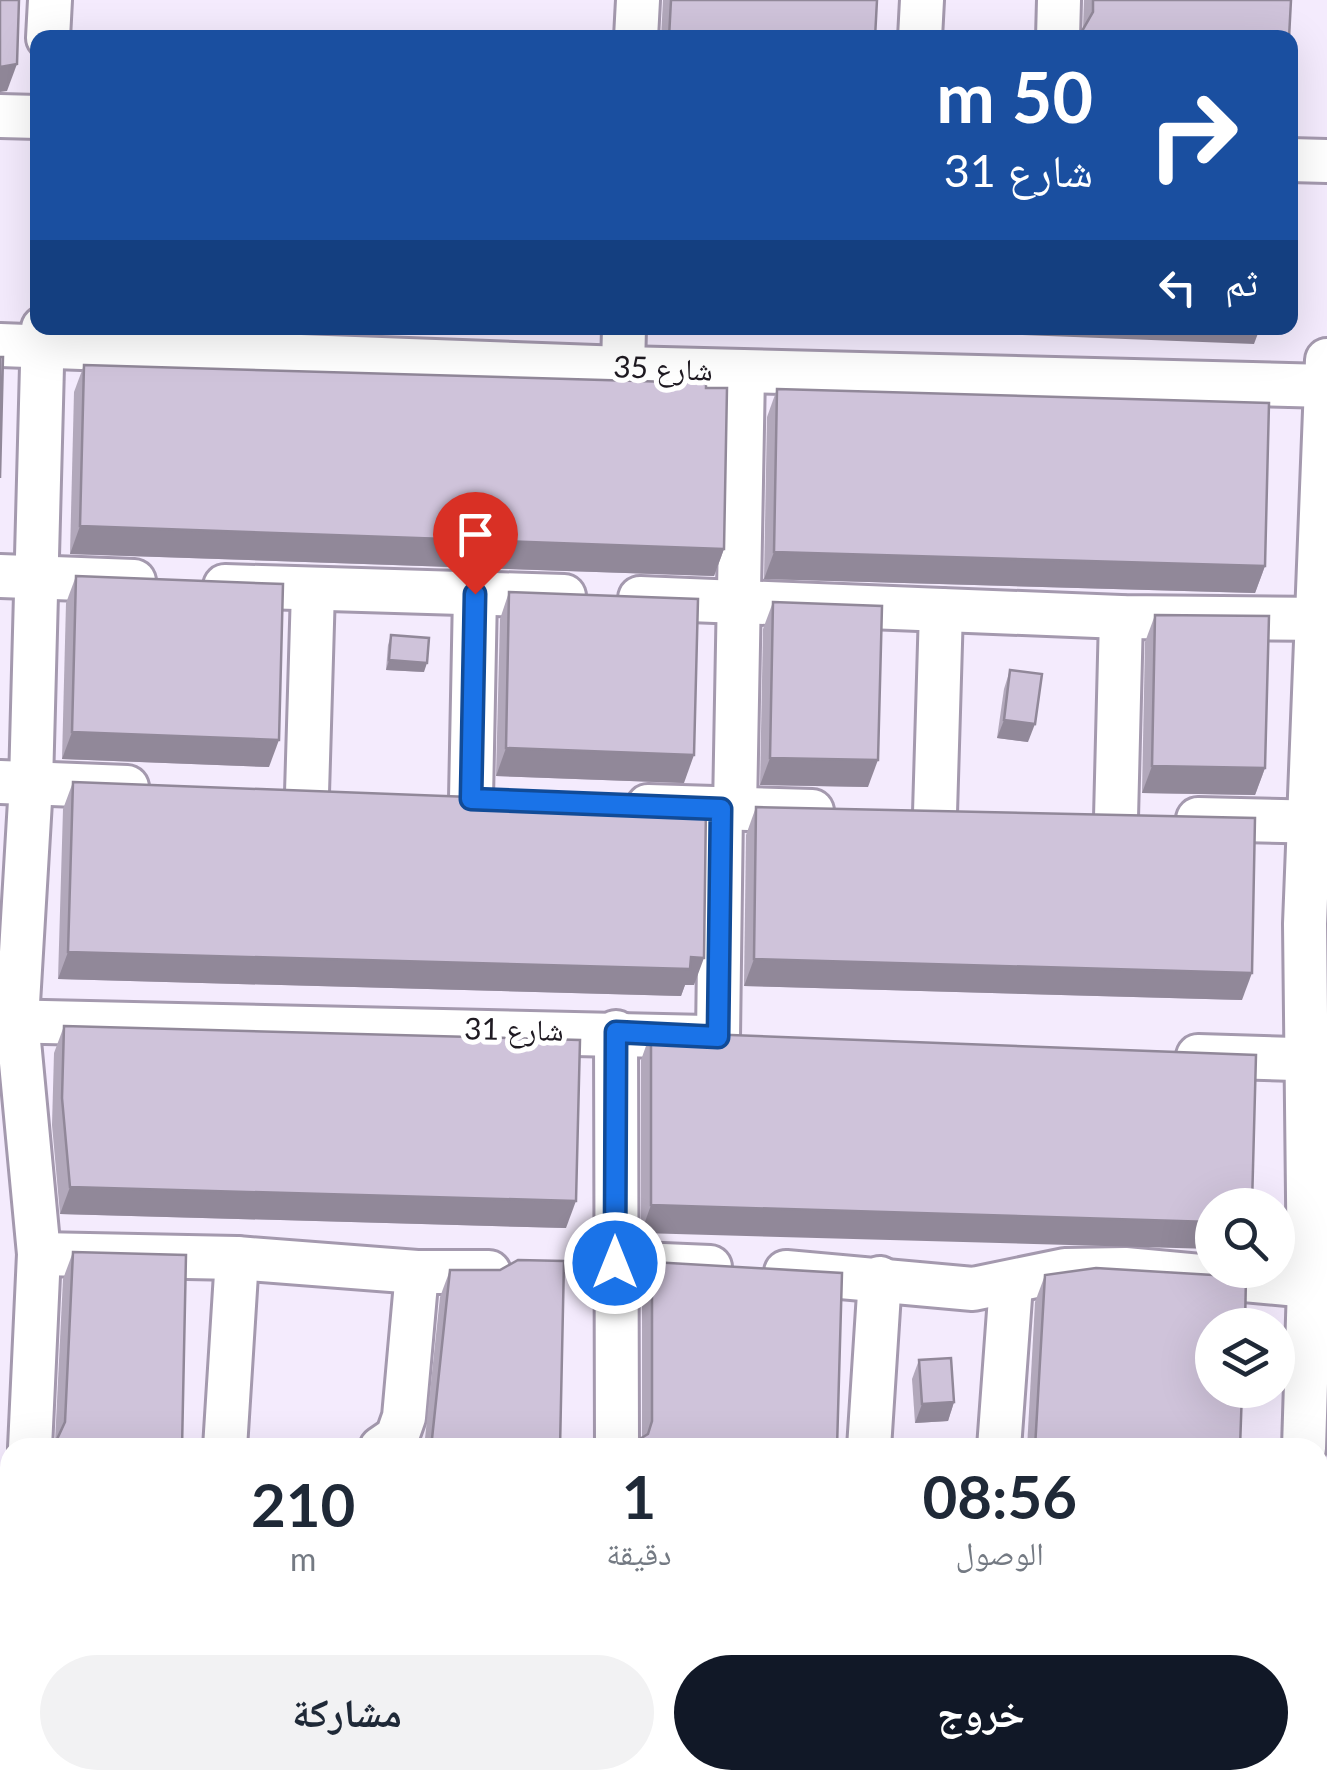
<!DOCTYPE html>
<html lang="ar">
<meta charset="utf-8">
<style>
:root{--surface:#fff;--page:#f2f2f3;--text:#1f2937;--muted:#747a83;--accent:#111827}
body{margin:0;font-family:Lato,"Noto Naskh Arabic",sans-serif;background:var(--page);color:var(--text);direction:rtl;height:100vh;display:flex;flex-direction:column;font-size:38px;white-space:nowrap}
*{box-sizing:border-box;margin:0}
p{font-size:32px;color:var(--muted)}
.icon{flex:none;width:55px;height:55px;fill:none;stroke:currentColor;stroke-width:2;stroke-linecap:round;stroke-linejoin:round}
.map{position:relative;flex:1;overflow:hidden;direction:ltr}
.sheet{position:absolute;left:0px;top:1438px;width:1328px;height:352px;display:flex;flex-direction:column;background:var(--surface);border-radius:30px 30px 0 0;box-shadow:0 10px 40px #0002;direction:rtl}
.sheet>*{flex:none}
.hud{position:absolute;left:30px;top:30px;width:1268px;height:305px;border-radius:20px;box-shadow:0 10px 40px #0002;direction:rtl;background:#1a4fa0;color:#fff;overflow:hidden}
.fabs{position:absolute;left:1195px;top:1188px;display:grid;gap:20px}
.fabs a{display:grid;place-items:center;width:100px;height:100px;border-radius:50%;background:var(--surface);box-shadow:0 10px 40px #0002;font-size:50px}
.pin{position:absolute;display:grid;place-items:center;width:85px;height:85px;color:#fff;margin:-102px -42px;border-radius:50% 50% 50% 0;rotate:-45deg;box-shadow:0 0 10px #0007}
.pin .icon{rotate:45deg}
.me{position:absolute;width:110px;margin:-55px;rotate:0deg;stroke-linejoin:round;filter:drop-shadow(0 0 8px #0008)}
.turn{display:flex;align-items:center;gap:35px;height:210px;padding:0 40px;font-size:45px}
.turn .icon{width:130px;height:130px;stroke-width:2.5}
.turn b{display:block;font-size:70px;line-height:85px}
.then{display:flex;align-items:center;height:95px;padding:0 40px;background:#0003;gap:20px;font-size:38px}
.eta{display:flex;justify-content:space-evenly;align-items:center;height:170px;text-align:center}
.eta b{font-size:60px;font-weight:700;line-height:70px}
.cta{display:flex;gap:20px;margin-top:auto;padding:20px 40px}
.cta a{flex:1;height:115px;border-radius:60px;background:var(--accent);color:#fff;font-size:40px;font-weight:700;line-height:115px;text-align:center}
.cta a+a{background:var(--page);color:var(--text)}
.map>svg:first-child{display:block}
.lines{fill:none;stroke-linecap:round;stroke-linejoin:round}
.minor-casing{stroke:#a499ae;stroke-width:48}
.minor{stroke:#fff;stroke-width:42}
.wall{fill:#b2a8bb}
.shaded-wall{fill:#918899}
.building{fill:#cfc3da;stroke:#918899;stroke-width:2.5}
.route-casing{stroke:#114b97;stroke-width:25}
.route{stroke:#1a73e8;stroke-width:18}
.labels{text-anchor:middle;stroke-width:10;stroke-linejoin:round;paint-order:stroke}
.street-label{font-size:30px;fill:#1f1a22;stroke:#fff}
</style>
<div class="map">
<svg width="1327" height="1789" viewBox="0 0 1327 1789">
<rect width="100%" height="100%" fill="#f4ebfd"/>
<g class="lines">
<defs>
<g id="minor">
<path d="M 48,38 L 50,0"/>
<path d="M 636,38 L 638,0"/>
<path d="M 920,38 L 922,0"/>
<path d="M 1058,38 L 1059,0"/>
<path d="M 0,116 L 38,117"/>
<path d="M 1290,160 L 1327,161"/>
<path d="M 0,345 L 623,368 L 1327,386"/>
<path d="M 623,368 L 624,328"/>
<path d="M 0,576 L 134,581"/>
<path d="M 225,586 L 564,596"/>
<path d="M 640,598 L 1121,617 L 1327,619"/>
<path d="M 0,782 L 127,787"/>
<path d="M 307,793 L 313,590"/>
<path d="M 471,799 L 475,594"/>
<path d="M 648,806 L 812,811"/>
<path d="M 735,809 L 743,372"/>
<path d="M 935,813 L 941,610"/>
<path d="M 1116,818 L 1121,617"/>
<path d="M 1198,819 L 1327,822"/>
<path d="M 0,1021 L 707,1037"/>
<path d="M 616,1032 L 617,1448"/>
<path d="M 718,1037 L 721,809"/>
<path d="M 1198,1056 L 1327,1060"/>
<path d="M 39,1254 L 237,1258 L 417,1272 L 489,1272"/>
<path d="M 615,1263 L 710,1267"/>
<path d="M 786,1272 L 973,1289 L 1065,1270 L 1125,1269 L 1309,1286"/>
<path d="M 30,1448 L 39,1254 L 17,1020 L 31,784 L 43,328"/>
<path d="M 225,1448 L 237,1258"/>
<path d="M 381,1448 L 397,1437 L 404,1417 L 417,1272"/>
<path d="M 869,1448 L 880,1278"/>
<path d="M 999,1448 L 1011,1284"/>
<path d="M 1304,1448 L 1309,1286 L 1305,924 L 1327,360"/>
<path d="M 1318,1705 L 1327,1705"/>
<path d="M 676,1789 L 676,1780"/>
<path d="M 1287,1789 L 1288,1780"/>
</g>
</defs>
<use href="#minor" class="minor-casing"/>
<use href="#minor" class="minor"/>
</g>
<g class="wall">
<path d="M 663,0 L 877,0 L 875,38 L 661,38 Z"/>
<path d="M 1084,0 L 1291,0 L 1289,38 L 1080,38 L 1083,29 Z"/>
<path d="M 84,365 L 724,549 L 714,576 L 70,554 L 74,392 Z"/>
<path d="M 777,389 L 1265,566 L 1255,593 L 764,579 L 767,417 Z"/>
<path d="M 76,576 L 269,767 L 62,759 L 66,603 Z"/>
<path d="M 509,592 L 684,783 L 496,776 L 500,619 Z"/>
<path d="M 773,602 L 868,787 L 760,785 L 763,629 Z"/>
<path d="M 1155,615 L 1265,768 L 1255,795 L 1142,793 L 1145,642 Z"/>
<path d="M 391,635 L 424,672 L 386,670 L 388,645 Z"/>
<path d="M 1010,670 L 1028,742 L 997,738 L 1004,689 Z"/>
<path d="M 73,782 L 694,985 L 685,985 L 681,996 L 58,979 L 63,809 Z"/>
<path d="M 756,807 L 1242,1000 L 744,986 L 746,835 Z"/>
<path d="M 64,1026 L 566,1228 L 60,1214 L 52,1125 L 54,1053 Z"/>
<path d="M 651,1032 L 1256,1055 L 641,1233 L 641,1060 Z"/>
<path d="M 73,1252 L 186,1255 L 55,1442 L 63,1279 Z"/>
<path d="M 652,1262 L 837,1448 L 642,1438 L 642,1290 Z"/>
<path d="M 450,1270 L 560,1448 L 424,1448 L 440,1297 Z"/>
<path d="M 1045,1275 L 1240,1448 L 1027,1448 L 1035,1302 Z"/>
<path d="M 919,1360 L 954,1402 L 948,1421 L 915,1423 L 912,1379 Z"/>
<path d="M 1318,1719 L 1327,1789 L 1309,1789 L 1312,1780 L 1318,1780 Z"/>
<rect x="704" y="1780" width="514" height="9"/>
</g>
<g class="shaded-wall">
<path d="M 17,64 L 7,91 L 0,92 L 0,67 Z"/>
<path d="M 840,328 L 1260,328 L 1254,344 Z"/>
<path d="M 80,526 L 724,549 L 714,576 L 70,554 Z"/>
<path d="M 774,552 L 1265,566 L 1255,593 L 764,579 Z"/>
<path d="M 389,660 L 427,663 L 424,672 L 386,670 Z"/>
<path d="M 1004,720 L 1035,724 L 1028,742 L 997,738 Z"/>
<path d="M 72,732 L 279,740 L 269,767 L 62,759 Z"/>
<path d="M 506,748 L 694,755 L 684,783 L 496,776 Z"/>
<path d="M 770,758 L 878,760 L 868,787 L 760,785 Z"/>
<path d="M 1152,766 L 1265,768 L 1255,795 L 1142,793 Z"/>
<path d="M 68,952 L 691,957 L 704,958 L 694,985 L 685,985 L 681,996 L 58,979 Z"/>
<path d="M 754,959 L 1252,973 L 1242,1000 L 744,986 Z"/>
<path d="M 70,1187 L 576,1201 L 566,1228 L 60,1214 Z"/>
<path d="M 651,1205 L 1212,1222 L 1212,1249 L 641,1233 Z"/>
<path d="M 954,1402 L 948,1421 L 915,1423 L 922,1404 Z"/>
</g>
<g class="building">
<path d="M 0,0 L 19,0 L 17,64 L 0,67 Z"/>
<path d="M 671,0 L 877,0 L 875,38 L 669,38 Z"/>
<path d="M 1093,0 L 1291,0 L 1289,38 L 1082,38 L 1082,31 L 1093,12 Z"/>
<path d="M 0,357 L 3,357 L 0,478 Z"/>
<path d="M 84,365 L 706,383 L 706,388 L 727,388 L 724,549 L 80,526 Z"/>
<path d="M 777,389 L 1269,403 L 1265,566 L 774,552 Z"/>
<path d="M 76,576 L 283,584 L 279,740 L 72,732 Z"/>
<path d="M 509,592 L 698,599 L 694,755 L 506,748 Z"/>
<path d="M 773,602 L 882,606 L 878,760 L 770,758 Z"/>
<path d="M 1155,615 L 1269,616 L 1265,768 L 1152,766 Z"/>
<path d="M 391,635 L 429,638 L 427,663 L 389,660 Z"/>
<path d="M 1010,670 L 1042,674 L 1035,724 L 1004,720 Z"/>
<path d="M 73,782 L 706,806 L 704,958 L 691,957 L 690,969 L 68,952 Z"/>
<path d="M 756,807 L 1255,818 L 1252,973 L 754,959 Z"/>
<path d="M 64,1026 L 580,1040 L 576,1201 L 70,1187 L 62,1098 Z"/>
<path d="M 651,1032 L 1256,1055 L 1252,1205 L 1212,1205 L 1212,1222 L 651,1205 Z"/>
<path d="M 73,1252 L 186,1255 L 182,1448 L 53,1448 L 65,1422 Z"/>
<path d="M 518,1260 L 564,1261 L 560,1448 L 431,1448 L 450,1270 L 500,1270 Z"/>
<path d="M 652,1262 L 842,1273 L 837,1448 L 630,1448 L 630,1445 L 648,1434 L 652,1421 Z"/>
<path d="M 1096,1268 L 1246,1277 L 1245,1325 L 1212,1325 L 1212,1390 L 1242,1390 L 1240,1448 L 1035,1448 L 1045,1275 Z"/>
<path d="M 951,1358 L 954,1402 L 922,1404 L 919,1360 Z"/>
<path d="M 0,1662 L 10,1662 L 10,1780 L 648,1780 L 648,1789 L 0,1789 Z"/>
<path d="M 1318,1719 L 1327,1719 L 1327,1789 L 1312,1789 L 1312,1780 L 1318,1780 L 1318,1768 L 1323,1756 L 1318,1744 Z"/>
<rect x="715" y="1780" width="503" height="9"/>
</g>
<g class="lines">
<defs>
<path id="route" d="M 475,594 L 471,799 L 721,809 L 718,1037 L 616,1032 L 615,1263"/>
</defs>
<use href="#route" class="route-casing"/>
<use href="#route" class="route"/>
</g>
<g class="labels">
<g class="street-label">
<text transform="translate(663 369) rotate(2)" y="10">شارع 35</text>
<text transform="translate(514 1030) rotate(1)" y="10">شارع 31</text>
</g>
</g>
</svg>
<div class="fabs">
<a><svg class="icon" aria-label="search" viewBox="0 0 24 24"><circle cx="10" cy="10" r="6"/><path d="M15 15l6 6"/></svg></a>
<a><svg class="icon" aria-label="layers" viewBox="0 0 24 24"><path d="M12 4l9 5-9 5-9-5zM3 14l9 5 9-5"/></svg></a>
</div>
<div class="pin" style="left:475px;top:594px;background:#d93025"><svg class="icon" aria-label="arrive" viewBox="0 0 24 24"><path d="M6 21V4h12l-3 4 3 4H6"/></svg></div>
<svg class="me" style="left:615px;top:1263px" viewBox="-20 -20 40 40"><circle r="17" fill="#1a73e8" stroke="#fff" stroke-width="3"/><path d="M0-11L8 9 0 5-8 9z" fill="#fff"/></svg>
<div class="hud">
<div class="turn"><svg class="icon" aria-label="right" viewBox="0 0 24 24"><path d="M7 20v-9h11M14 6l5 5-5 5"/></svg><div><b>50 m</b>شارع 31</div></div>
<div class="then">ثم<svg class="icon" aria-label="left" viewBox="0 0 24 24"><path d="M17 20v-9H6M10 6l-5 5 5 5"/></svg></div>
</div>
<section class="sheet">
<div class="eta">
<div><b>08:56</b><p>الوصول</p></div>
<div><b>1</b><p>دقيقة</p></div>
<div><b>210</b><p>m</p></div>
</div>
<div class="cta"><a>خروج</a><a>مشاركة</a></div>
</section>
</div>
